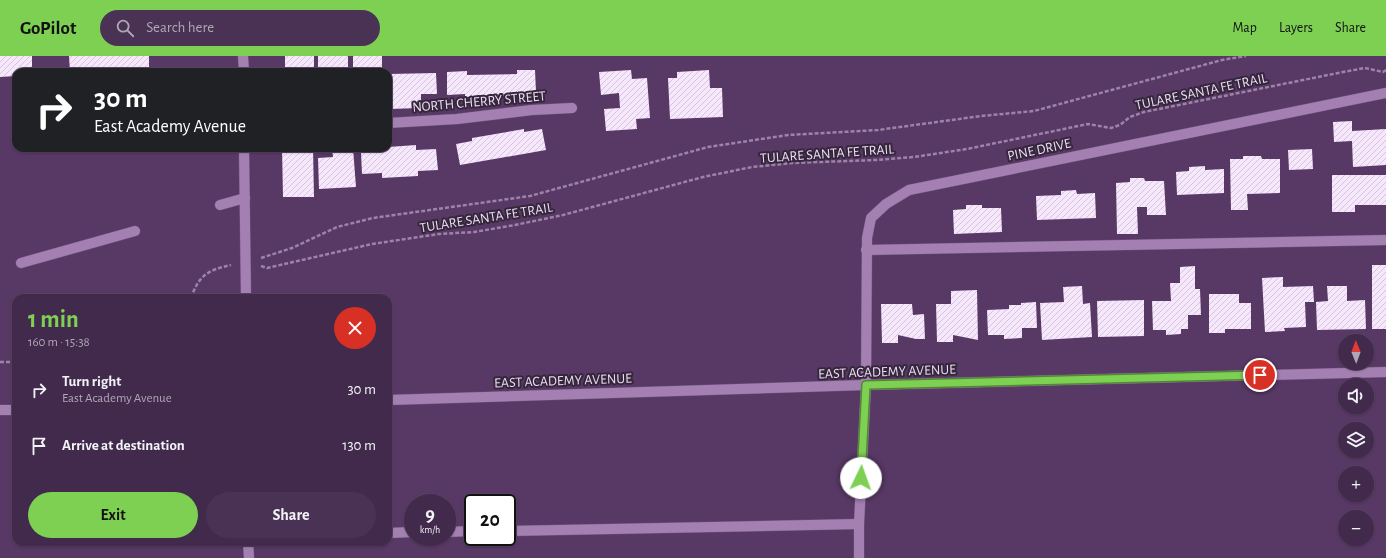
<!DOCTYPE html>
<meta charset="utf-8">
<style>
:root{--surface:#422a4c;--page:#493253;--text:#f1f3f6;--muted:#aea7b5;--line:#5a4664;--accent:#7ed053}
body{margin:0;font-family:"Alegreya Sans",sans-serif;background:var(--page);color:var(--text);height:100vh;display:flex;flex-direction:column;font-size:15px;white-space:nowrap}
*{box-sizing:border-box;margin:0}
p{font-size:13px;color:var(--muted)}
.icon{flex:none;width:22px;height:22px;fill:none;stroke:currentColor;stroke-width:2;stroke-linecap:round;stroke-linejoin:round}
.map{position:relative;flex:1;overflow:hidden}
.sheet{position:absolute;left:12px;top:238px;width:380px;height:252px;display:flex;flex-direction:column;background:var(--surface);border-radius:12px;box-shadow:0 1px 3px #0004,0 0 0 1px var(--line)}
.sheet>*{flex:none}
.hud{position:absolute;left:12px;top:12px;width:380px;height:84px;border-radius:12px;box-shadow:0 1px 3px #0004,0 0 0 1px var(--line);background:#202124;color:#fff;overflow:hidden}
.needle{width:26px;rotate:359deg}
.controls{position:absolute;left:1338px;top:278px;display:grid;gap:8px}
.controls a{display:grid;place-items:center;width:36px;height:36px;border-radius:50%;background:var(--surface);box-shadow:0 1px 3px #0004,0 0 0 1px var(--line);font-size:20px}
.speed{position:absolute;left:404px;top:438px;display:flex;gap:8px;font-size:20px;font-weight:700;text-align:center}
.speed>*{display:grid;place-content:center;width:52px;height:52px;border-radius:50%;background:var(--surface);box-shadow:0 1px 3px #0004,0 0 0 1px var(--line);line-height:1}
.speed small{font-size:10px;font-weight:400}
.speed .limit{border:2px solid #111;border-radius:6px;background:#fff;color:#111}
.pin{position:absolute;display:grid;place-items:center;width:34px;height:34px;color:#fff;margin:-17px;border:2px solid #fff;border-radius:50%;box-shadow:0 1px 4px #0007}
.me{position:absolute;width:44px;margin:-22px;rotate:3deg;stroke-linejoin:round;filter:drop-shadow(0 0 3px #0008)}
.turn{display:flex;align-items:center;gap:14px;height:84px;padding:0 16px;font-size:18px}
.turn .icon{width:52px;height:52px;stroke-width:2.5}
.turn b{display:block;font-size:28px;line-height:34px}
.round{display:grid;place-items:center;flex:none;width:42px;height:42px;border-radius:21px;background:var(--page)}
.head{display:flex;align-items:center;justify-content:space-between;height:68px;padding:0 16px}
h1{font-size:24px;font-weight:700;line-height:30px;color:var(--accent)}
.action{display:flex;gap:8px;margin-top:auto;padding:8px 16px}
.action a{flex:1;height:46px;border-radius:24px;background:var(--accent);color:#111;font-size:16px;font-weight:700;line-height:46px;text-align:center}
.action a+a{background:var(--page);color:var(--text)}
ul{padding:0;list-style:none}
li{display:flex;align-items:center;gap:12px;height:56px;padding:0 16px}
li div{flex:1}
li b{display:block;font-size:15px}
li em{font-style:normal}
header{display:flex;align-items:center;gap:24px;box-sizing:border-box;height:56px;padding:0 20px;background:var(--accent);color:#111}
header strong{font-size:19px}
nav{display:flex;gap:22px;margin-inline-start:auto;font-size:14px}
.search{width:280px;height:36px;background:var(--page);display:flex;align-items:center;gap:10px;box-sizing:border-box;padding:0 14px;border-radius:22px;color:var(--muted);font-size:15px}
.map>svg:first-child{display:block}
.building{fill:url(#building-hatch)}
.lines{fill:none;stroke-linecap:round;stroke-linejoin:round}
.minor-casing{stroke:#6f5378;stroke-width:11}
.path{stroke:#9d83a7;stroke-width:2.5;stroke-dasharray:4 2;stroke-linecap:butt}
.minor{stroke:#a380b1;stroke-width:10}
.route-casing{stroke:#528736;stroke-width:10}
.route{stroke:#7ed053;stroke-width:7}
.labels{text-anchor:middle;stroke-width:4;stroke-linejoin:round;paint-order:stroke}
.street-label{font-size:14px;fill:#eedbf5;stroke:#35273b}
</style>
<header>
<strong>GoPilot</strong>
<div class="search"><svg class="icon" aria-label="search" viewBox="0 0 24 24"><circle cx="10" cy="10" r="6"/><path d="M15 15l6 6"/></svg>Search here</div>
<nav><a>Map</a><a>Layers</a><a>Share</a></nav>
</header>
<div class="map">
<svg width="1386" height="502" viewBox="0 0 1386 502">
<defs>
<pattern id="building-hatch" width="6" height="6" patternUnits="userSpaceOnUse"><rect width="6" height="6" fill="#f6e7fc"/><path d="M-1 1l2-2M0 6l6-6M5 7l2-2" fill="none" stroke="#d3c6d8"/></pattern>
</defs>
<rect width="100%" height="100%" fill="#583865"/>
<g class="building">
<path d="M 0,0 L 32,0 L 32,16 L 16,16 L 16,20 L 0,21 Z"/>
<path d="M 69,0 L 149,0 L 149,16 L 70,16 Z"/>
<rect x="285" y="0" width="29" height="16"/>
<rect x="318" y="0" width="30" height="16"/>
<rect x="353" y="0" width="29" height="16"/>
<path d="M 517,14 L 535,14 L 536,36 L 517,36 L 516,40 L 465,41 L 465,38 L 447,39 L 447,16 L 467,15 L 467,19 L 517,18 Z"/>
<path d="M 631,14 L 632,23 L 647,22 L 650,62 L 636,63 L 637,73 L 606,75 L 604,53 L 620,52 L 619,37 L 601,39 L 599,16 Z"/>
<path d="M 709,14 L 710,32 L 722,32 L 723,61 L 670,63 L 668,22 L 677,22 L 677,16 Z"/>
<path d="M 436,17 L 437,38 L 421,38 L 421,52 L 389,53 L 389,18 Z"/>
<path d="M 1352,65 L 1352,75 L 1386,73 L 1386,109 L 1353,111 L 1352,85 L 1334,86 L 1333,66 Z"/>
<path d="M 524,73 L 524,76 L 542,73 L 546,94 L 460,109 L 456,88 L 472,85 L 472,82 Z"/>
<path d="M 416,89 L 416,94 L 436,93 L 438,114 L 418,115 L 418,120 L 382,122 L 382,117 L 362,118 L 361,96 L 379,95 L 379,92 L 388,92 L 388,91 Z"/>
<path d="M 282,92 L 313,92 L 314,141 L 283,141 Z"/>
<path d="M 332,92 L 353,92 L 356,131 L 319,133 L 318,102 L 333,101 Z"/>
<path d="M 1312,93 L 1313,113 L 1289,114 L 1288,94 Z"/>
<path d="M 1243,100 L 1261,100 L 1262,103 L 1280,103 L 1280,137 L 1247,138 L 1248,154 L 1231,154 L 1230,103 L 1243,103 Z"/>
<path d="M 1205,110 L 1205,114 L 1224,113 L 1224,137 L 1177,139 L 1176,116 L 1189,115 L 1189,111 Z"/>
<path d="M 1332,119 L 1386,119 L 1386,149 L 1355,149 L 1355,156 L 1332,156 Z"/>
<path d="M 1130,122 L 1144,122 L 1145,125 L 1164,125 L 1166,159 L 1147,159 L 1147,151 L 1137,151 L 1138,178 L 1117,178 L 1116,127 L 1130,126 Z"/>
<path d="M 1076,134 L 1077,138 L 1095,137 L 1096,162 L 1037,164 L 1036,140 L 1061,139 L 1061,135 Z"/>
<path d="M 966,149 L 982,149 L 982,152 L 1001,152 L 1002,176 L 954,178 L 953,154 L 966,153 Z"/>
<rect x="1372" y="209" width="14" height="64"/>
<path d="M 1195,210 L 1195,233 L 1200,233 L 1201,259 L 1188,259 L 1188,273 L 1181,273 L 1181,278 L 1166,279 L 1166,274 L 1153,274 L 1152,245 L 1171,245 L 1170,227 L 1180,227 L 1180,211 Z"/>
<path d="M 1283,221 L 1283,231 L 1313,230 L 1314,246 L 1305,246 L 1306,271 L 1284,272 L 1285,275 L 1265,276 L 1262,222 Z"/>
<path d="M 1082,230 L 1083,248 L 1090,247 L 1092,281 L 1042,284 L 1040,247 L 1064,246 L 1063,231 Z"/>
<path d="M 1327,230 L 1347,230 L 1347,245 L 1365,244 L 1366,273 L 1317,274 L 1316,246 L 1328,245 Z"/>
<path d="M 977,234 L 978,284 L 953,279 L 953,286 L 937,286 L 936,248 L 951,248 L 951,235 Z"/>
<path d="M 1209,238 L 1239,238 L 1239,247 L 1251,247 L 1251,273 L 1225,273 L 1225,277 L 1209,277 Z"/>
<path d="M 1144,244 L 1144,280 L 1098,281 L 1097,245 Z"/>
<path d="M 1036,246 L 1037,272 L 1022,272 L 1022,282 L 1004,283 L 1004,279 L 988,279 L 987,254 L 1009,253 L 1009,249 L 1021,249 L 1021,247 Z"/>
<path d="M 881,248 L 912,248 L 913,259 L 924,258 L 925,283 L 916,283 L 898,279 L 898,287 L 882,287 Z"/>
</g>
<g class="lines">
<defs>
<g id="minor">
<path d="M 243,0 L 244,16"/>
<path d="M 388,67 L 457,63 L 532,54 L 572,52"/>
<path d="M 244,92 L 246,242"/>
<path d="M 220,149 L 245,142"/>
<path d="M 866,194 L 1386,184"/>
<path d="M 21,207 L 135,175"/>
<path d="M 388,344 L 866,329 L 1386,316"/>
<path d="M 0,354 L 16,354"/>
<path d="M 507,475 L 859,468"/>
<path d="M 447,476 L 473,475"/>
<path d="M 388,477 L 413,476"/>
<path d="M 248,486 L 249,502"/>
<path d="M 859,502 L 859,468 L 866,329 L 867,182 L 871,162 L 886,148 L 909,134 L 1386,37"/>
</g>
</defs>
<use href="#minor" class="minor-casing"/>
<g class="path">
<path d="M 261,202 L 292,192 L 337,171 L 373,162 L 530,140 L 708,91 L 788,79 L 878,74 L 981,60 L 1034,55 L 1222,4 L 1246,0"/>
<path d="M 261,210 L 267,212 L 372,188 L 439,178 L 474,176 L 515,169 L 563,159 L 703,121 L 752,111 L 793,107 L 876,104 L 914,101 L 967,93 L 1088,68 L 1111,72 L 1120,69 L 1130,61 L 1144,56 L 1343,16 L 1365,12 L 1383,16 L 1386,14"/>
<path d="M 191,242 C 199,219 208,214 231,209"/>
<path d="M 0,306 L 16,306"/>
</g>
<use href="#minor" class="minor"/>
</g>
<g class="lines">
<defs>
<path id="route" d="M 861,422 L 866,329 L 1260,319"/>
</defs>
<use href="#route" class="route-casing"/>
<use href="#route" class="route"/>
</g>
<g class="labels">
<g class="street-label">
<text transform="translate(1201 35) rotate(-12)" y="5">TULARE SANTA FE TRAIL</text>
<text transform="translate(479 45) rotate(-5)" y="5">NORTH CHERRY STREET</text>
<text transform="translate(1039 93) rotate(-12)" y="5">PINE DRIVE</text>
<text transform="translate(827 97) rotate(-4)" y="5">TULARE SANTA FE TRAIL</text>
<text transform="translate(486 161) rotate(-9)" y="5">TULARE SANTA FE TRAIL</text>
<text transform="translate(887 315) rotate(-2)" y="5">EAST ACADEMY AVENUE</text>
<text transform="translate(563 324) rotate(-2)" y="5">EAST ACADEMY AVENUE</text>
</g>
</g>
</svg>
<div class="controls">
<a><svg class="needle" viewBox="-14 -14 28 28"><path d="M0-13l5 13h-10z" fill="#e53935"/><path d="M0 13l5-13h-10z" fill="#aea7b5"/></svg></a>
<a><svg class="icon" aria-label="sound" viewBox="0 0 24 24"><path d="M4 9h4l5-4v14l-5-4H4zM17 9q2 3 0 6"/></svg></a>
<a><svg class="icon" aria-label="layers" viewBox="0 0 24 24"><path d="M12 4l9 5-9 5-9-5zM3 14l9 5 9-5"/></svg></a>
<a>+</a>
<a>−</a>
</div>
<div class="speed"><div>9<small>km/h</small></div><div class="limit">20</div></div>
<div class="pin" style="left:1260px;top:319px;background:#d93025"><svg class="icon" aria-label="arrive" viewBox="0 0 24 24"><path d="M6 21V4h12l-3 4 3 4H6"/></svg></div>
<svg class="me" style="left:861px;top:422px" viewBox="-20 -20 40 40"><circle r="19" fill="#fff"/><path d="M0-13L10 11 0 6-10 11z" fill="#7ed053"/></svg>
<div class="hud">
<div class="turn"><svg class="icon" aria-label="right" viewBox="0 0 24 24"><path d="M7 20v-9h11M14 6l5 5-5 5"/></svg><div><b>30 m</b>East Academy Avenue</div></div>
</div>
<section class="sheet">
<div class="head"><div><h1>1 min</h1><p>160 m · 15:38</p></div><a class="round" style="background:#d93025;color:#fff"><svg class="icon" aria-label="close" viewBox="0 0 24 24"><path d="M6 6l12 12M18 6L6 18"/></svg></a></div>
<ul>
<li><svg class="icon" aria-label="right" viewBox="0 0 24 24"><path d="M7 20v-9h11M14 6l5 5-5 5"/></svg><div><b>Turn right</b><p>East Academy Avenue</p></div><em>30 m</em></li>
<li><svg class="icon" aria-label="arrive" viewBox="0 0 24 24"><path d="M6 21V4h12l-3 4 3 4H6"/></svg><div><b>Arrive at destination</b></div><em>130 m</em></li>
</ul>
<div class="action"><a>Exit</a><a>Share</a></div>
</section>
</div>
